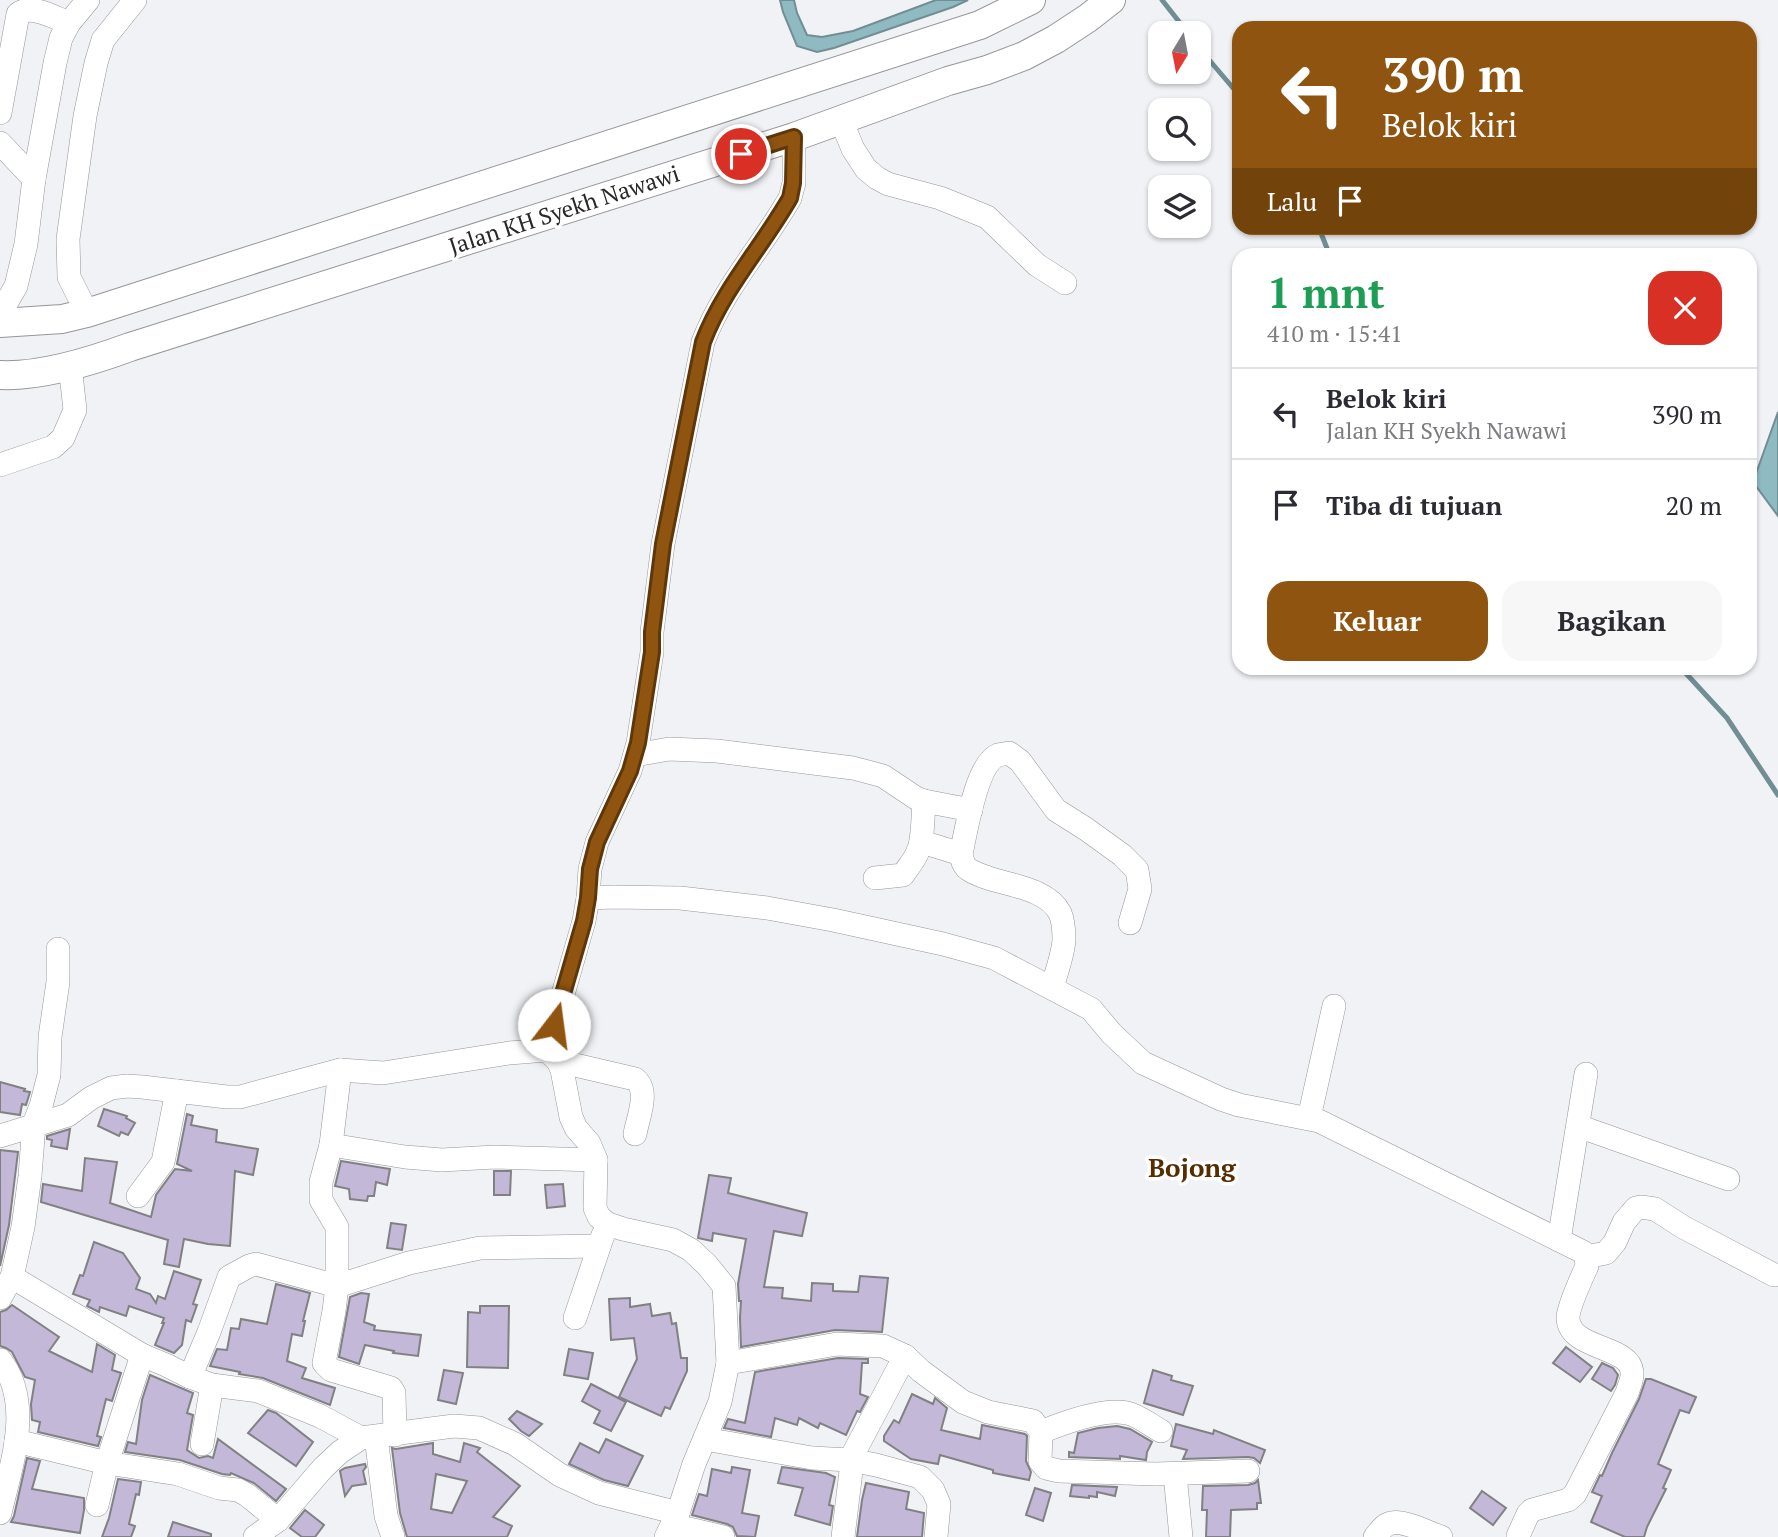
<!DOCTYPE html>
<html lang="id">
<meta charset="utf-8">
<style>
:root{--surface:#fff;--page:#f7f7f7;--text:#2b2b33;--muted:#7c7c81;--line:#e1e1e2;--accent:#8f5510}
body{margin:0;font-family:"PT Serif",serif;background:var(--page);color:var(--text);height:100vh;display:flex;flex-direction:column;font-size:26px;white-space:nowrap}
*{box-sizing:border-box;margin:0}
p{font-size:23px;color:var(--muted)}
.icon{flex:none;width:38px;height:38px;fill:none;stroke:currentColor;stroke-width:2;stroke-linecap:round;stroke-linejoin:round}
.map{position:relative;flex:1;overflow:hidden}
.sheet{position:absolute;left:1232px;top:248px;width:525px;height:427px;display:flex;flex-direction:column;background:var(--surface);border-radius:21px;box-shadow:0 2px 5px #0004}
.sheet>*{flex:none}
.hud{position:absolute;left:1232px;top:21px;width:525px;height:214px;border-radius:21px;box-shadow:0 2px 5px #0004;background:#8f5510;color:#fff;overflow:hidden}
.needle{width:46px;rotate:190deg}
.tools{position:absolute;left:1148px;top:21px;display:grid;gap:14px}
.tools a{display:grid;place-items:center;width:63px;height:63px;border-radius:14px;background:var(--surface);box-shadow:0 2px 5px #0004;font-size:35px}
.pin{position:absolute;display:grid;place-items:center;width:60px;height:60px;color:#fff;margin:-30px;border:4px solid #fff;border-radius:50%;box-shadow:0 2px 7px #0007}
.me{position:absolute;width:77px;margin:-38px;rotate:15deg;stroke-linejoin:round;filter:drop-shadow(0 0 5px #0008)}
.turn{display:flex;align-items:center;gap:24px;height:147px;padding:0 35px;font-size:32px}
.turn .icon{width:91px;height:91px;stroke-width:2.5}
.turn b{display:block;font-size:49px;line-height:60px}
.then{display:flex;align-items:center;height:66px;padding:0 35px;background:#0003;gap:14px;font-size:26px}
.round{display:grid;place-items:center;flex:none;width:74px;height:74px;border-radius:21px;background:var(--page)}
.overview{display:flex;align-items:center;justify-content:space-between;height:119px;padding:0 35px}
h1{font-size:42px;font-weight:700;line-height:52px;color:#1e9e55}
.cta{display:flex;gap:14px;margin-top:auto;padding:14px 35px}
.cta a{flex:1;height:80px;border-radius:21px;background:var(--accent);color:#fff;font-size:28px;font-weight:700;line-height:80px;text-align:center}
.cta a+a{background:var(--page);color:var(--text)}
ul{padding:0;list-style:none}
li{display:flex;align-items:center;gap:21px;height:91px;padding:0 35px;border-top:2px solid var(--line)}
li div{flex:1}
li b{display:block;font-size:26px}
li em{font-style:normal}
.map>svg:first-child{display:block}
.water{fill:#90bac2;stroke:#718e94;stroke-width:2}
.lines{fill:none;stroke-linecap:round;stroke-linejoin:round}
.stream{stroke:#718e94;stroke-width:5}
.building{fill:#c3b8d7;stroke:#818083;stroke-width:2;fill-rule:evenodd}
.minor-casing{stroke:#959699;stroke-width:24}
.major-casing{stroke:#959699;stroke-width:30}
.minor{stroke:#fff;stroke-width:23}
.major{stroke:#fff;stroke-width:28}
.route-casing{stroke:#5d370a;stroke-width:18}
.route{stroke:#8f5510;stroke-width:12}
.labels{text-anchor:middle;stroke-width:7;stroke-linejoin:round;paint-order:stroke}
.street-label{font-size:23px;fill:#29292a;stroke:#fff}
.quarter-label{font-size:26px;font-weight:bold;fill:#552e00;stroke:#fff}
</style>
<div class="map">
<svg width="1778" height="1537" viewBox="0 0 1778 1537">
<rect width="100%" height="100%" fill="#f1f2f6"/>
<g class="water">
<path d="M 780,0 L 794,0 L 797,13 L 807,35 L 822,37 L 853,31 L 936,0 L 968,0 L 953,7 L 834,48 L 817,52 L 797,46 L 783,12 Z"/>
<path d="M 1778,412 L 1778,516 L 1753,482 Z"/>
</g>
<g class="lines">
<g class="stream">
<path d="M 1162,0 L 1188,33"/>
<path d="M 1199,48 L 1239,95"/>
<path d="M 1319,228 L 1330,256"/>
<path d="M 1681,668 L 1727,718 L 1778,795"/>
</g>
</g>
<g class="building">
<path d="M 0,1082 L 25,1089 L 24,1091 L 30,1092 L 26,1105 L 22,1104 L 20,1115 L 0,1112 Z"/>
<path d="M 104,1109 L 127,1116 L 126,1118 L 135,1123 L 128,1135 L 121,1132 L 119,1136 L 98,1126 Z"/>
<path d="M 187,1114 L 193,1116 L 191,1125 L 217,1130 L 216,1142 L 258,1149 L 253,1175 L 235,1171 L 230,1246 L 208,1244 L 184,1239 L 179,1267 L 164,1264 L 168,1240 L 41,1202 L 43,1184 L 82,1191 L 85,1158 L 117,1162 L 110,1203 L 151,1217 L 156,1195 L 175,1169 L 192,1171 L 177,1164 Z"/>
<path d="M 70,1129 L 67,1149 L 51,1146 L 52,1140 L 47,1139 L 47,1136 Z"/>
<path d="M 0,1150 L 18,1152 L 9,1225 L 0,1266 Z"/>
<path d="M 341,1161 L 390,1169 L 387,1185 L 376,1182 L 374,1196 L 368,1196 L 367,1201 L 350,1199 L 349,1189 L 335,1186 Z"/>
<path d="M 494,1171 L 511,1171 L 510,1195 L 494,1195 Z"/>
<path d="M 709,1175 L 731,1178 L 728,1193 L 807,1213 L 802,1236 L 774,1231 L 764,1287 L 783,1288 L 782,1298 L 811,1301 L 812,1283 L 833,1284 L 833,1291 L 858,1292 L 860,1276 L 888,1278 L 882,1332 L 835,1330 L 741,1347 L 740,1318 L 741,1301 L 739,1301 L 738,1284 L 746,1239 L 713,1233 L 712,1241 L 698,1238 Z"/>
<path d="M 563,1184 L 565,1206 L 547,1208 L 545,1185 Z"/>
<path d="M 391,1223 L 406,1225 L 402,1250 L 387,1248 Z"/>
<path d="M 94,1242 L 123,1253 L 140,1278 L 136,1289 L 150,1294 L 156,1303 L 158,1296 L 165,1299 L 174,1271 L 201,1280 L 193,1304 L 197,1305 L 191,1322 L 186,1320 L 182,1345 L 174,1353 L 155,1345 L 164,1323 L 162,1323 L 164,1318 L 129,1306 L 126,1316 L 100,1307 L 99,1312 L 87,1306 L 90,1300 L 73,1294 L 80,1275 L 83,1276 Z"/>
<path d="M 276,1284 L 310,1293 L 303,1321 L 305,1321 L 302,1336 L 292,1334 L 287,1361 L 306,1368 L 302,1378 L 335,1388 L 330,1405 L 263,1378 L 239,1374 L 240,1372 L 210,1366 L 217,1349 L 227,1350 L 231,1328 L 239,1329 L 241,1319 L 267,1324 Z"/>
<path d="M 361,1293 L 369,1294 L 364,1322 L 375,1326 L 374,1330 L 421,1335 L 418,1356 L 393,1353 L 394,1351 L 365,1345 L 359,1364 L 339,1357 L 350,1297 Z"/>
<path d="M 630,1298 L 630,1307 L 650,1304 L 652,1316 L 670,1313 L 672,1324 L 676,1323 L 681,1358 L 687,1358 L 687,1371 L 670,1409 L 665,1407 L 661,1416 L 619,1397 L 637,1359 L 634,1338 L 611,1340 L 609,1299 Z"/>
<path d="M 12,1305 L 59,1337 L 49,1351 L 92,1372 L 97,1344 L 115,1355 L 112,1370 L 121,1373 L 112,1401 L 106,1399 L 97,1436 L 101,1437 L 98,1446 L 38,1432 L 40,1422 L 32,1420 L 31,1404 L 35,1380 L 25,1377 L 12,1352 L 6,1348 L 0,1346 L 0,1312 L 6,1310 Z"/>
<path d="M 480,1306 L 509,1306 L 508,1368 L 467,1367 L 468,1312 L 480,1313 Z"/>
<path d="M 1566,1347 L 1592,1367 L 1580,1382 L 1553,1363 Z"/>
<path d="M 569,1349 L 593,1353 L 588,1379 L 564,1375 Z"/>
<path d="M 838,1358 L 868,1359 L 868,1363 L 862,1363 L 860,1394 L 868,1397 L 860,1412 L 857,1411 L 846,1435 L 820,1423 L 818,1428 L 799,1418 L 797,1425 L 775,1418 L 771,1437 L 724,1428 L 728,1419 L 745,1423 L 755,1372 Z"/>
<path d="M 1602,1363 L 1613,1368 L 1618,1375 L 1615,1385 L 1611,1391 L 1592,1379 Z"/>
<path d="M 444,1370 L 463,1373 L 456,1404 L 438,1400 Z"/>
<path d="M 1153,1370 L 1172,1376 L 1171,1380 L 1193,1386 L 1183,1415 L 1144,1403 Z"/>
<path d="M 150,1375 L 193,1393 L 187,1413 L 193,1415 L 187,1450 L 199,1458 L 208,1456 L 213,1458 L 218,1439 L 286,1489 L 276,1501 L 254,1483 L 231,1473 L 230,1475 L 222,1474 L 180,1460 L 125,1452 L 128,1442 L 136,1444 L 142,1400 Z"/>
<path d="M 1646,1379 L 1651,1379 L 1696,1397 L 1689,1413 L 1680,1410 L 1658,1464 L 1671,1470 L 1663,1488 L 1666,1489 L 1647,1527 L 1644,1537 L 1625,1537 L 1591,1522 L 1602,1496 L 1592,1492 L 1600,1475 L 1602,1476 L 1612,1453 L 1639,1399 Z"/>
<path d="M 591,1384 L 626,1402 L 611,1431 L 594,1423 L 600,1411 L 582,1401 Z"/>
<path d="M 912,1394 L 933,1404 L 935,1398 L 947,1408 L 941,1430 L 980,1439 L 982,1425 L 1025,1434 L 1027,1436 L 1026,1461 L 1031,1472 L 1029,1480 L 993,1473 L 993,1470 L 940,1455 L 938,1464 L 911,1459 L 884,1441 L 884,1436 L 894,1420 L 899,1423 Z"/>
<path d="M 268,1410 L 276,1413 L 313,1442 L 296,1466 L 248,1433 Z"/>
<path d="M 517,1411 L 542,1424 L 529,1436 L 521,1431 L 509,1419 Z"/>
<path d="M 1176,1424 L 1213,1434 L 1214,1430 L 1265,1450 L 1260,1463 L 1254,1458 L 1248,1457 L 1183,1459 L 1187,1450 L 1171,1446 Z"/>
<path d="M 1117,1426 L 1130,1429 L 1152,1442 L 1147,1452 L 1146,1460 L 1120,1456 L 1120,1459 L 1069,1457 L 1069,1452 L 1074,1453 L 1078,1433 L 1098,1428 Z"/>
<path d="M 606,1439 L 643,1456 L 628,1486 L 604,1480 L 569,1464 L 580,1443 L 599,1453 Z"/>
<path d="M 433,1443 L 433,1454 L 460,1462 L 464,1443 L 480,1448 L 477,1452 L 520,1486 L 493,1517 L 512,1526 L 507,1537 L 407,1537 L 400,1513 L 392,1448 L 396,1449 ZM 436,1474 L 467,1481 L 452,1513 L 431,1509 Z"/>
<path d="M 27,1458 L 40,1461 L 32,1489 L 84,1498 L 84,1510 L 80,1533 L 11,1522 L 14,1516 Z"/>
<path d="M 365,1464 L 366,1467 L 363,1471 L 366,1484 L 352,1486 L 345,1496 L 340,1471 L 345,1468 Z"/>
<path d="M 732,1467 L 750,1470 L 742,1513 L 759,1516 L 755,1537 L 737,1536 L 733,1527 L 727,1524 L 692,1515 L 699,1494 L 707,1496 L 712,1469 L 731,1473 Z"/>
<path d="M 782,1467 L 826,1473 L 835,1477 L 829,1505 L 833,1506 L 830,1525 L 795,1515 L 803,1488 L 778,1483 Z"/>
<path d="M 118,1479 L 141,1482 L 139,1495 L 136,1494 L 129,1524 L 135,1526 L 131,1537 L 102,1537 L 109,1518 Z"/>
<path d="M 1258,1480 L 1261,1503 L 1257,1503 L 1257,1509 L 1231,1510 L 1230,1537 L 1206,1537 L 1207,1510 L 1202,1510 L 1203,1486 L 1248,1485 L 1255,1483 Z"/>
<path d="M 866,1483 L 909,1492 L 906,1509 L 924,1513 L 922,1537 L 857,1537 L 862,1500 Z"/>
<path d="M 1072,1485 L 1117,1487 L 1115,1496 L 1097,1492 L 1097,1497 L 1089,1496 L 1089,1498 L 1070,1496 Z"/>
<path d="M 1035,1488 L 1051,1493 L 1043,1521 L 1026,1515 Z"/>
<path d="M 1482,1491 L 1506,1508 L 1493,1525 L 1470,1508 Z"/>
<path d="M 305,1510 L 324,1525 L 315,1537 L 302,1537 L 290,1528 Z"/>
<path d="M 173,1522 L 211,1534 L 211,1537 L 168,1537 Z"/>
</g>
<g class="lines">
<defs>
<g id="minor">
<path d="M 0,113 L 18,14 C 31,3 55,18 69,23"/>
<path d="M 841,120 L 853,149 L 866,169 L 877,178 L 888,184 L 940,198 L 987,217 L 1037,265 L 1065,283"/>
<path d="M 0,143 L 34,179"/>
<path d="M 87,313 L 69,277 L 68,239 L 85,116 L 96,63 L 103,40 L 135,0"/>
<path d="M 0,314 L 16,286 L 26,244 L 34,179 L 55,63 L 61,38 L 69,23 L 88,0"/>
<path d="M 0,465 L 53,447 L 63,438 L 75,410 L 70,365"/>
<path d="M 635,755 L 669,749 L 717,751 L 853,768 L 883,776 L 916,798 L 924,801 L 971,810"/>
<path d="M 922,842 L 961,854"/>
<path d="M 875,878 L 903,875 C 908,867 915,860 918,851 C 923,841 923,814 924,801"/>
<path d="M 588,898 L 614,897 L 680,898 L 767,908 L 833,920 L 943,944 L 994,958 L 1091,1009 L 1112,1034 L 1143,1063 L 1221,1099 L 1239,1105 L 1319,1121 L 1583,1252 L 1586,1257 L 1587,1266 C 1582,1277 1568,1307 1568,1318 C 1569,1350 1630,1345 1632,1372 C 1633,1379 1629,1386 1627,1393 L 1575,1494 L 1568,1500 L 1532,1510 L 1528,1514 L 1518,1536"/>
<path d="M 1052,988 C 1056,973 1063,955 1064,940 C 1064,932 1063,920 1060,913 C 1044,883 993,886 968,869 C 963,865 962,860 961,854 C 966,832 976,764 998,755 C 1002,754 1006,754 1009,753 L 1020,761 L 1056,810 L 1086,829 L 1122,855 L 1137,870 L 1140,889 L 1130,923"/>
<path d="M 547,1050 L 584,921 L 588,898 L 590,869 L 597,842 L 630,771 L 638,743 L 652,652 L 652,632 L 663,544 L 703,342 C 723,289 762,247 790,198 L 794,183 L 794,137"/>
<path d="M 558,1061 L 635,1079 C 650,1091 638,1117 635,1134"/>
<path d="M 340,1070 L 331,1145 L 405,1157 L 442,1160 L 495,1157 L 596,1160"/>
<path d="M 1309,1118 L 1334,1006"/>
<path d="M 1578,1126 L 1728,1179"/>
<path d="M 0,1136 L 68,1115 L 91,1098 L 111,1088 L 127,1086 L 142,1087 L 227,1097 L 240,1097 L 340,1070 L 383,1073 L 509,1053 L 547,1050 L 558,1061 L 562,1070 L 571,1117 L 576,1128 L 589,1143 L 596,1160 L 595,1208 L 599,1217 L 608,1224 L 623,1229 L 673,1240 L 691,1250 L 707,1265 L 724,1286 L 728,1363 L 720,1402 L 694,1464 L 678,1513 L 666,1537"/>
<path d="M 331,1145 L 321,1182 L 321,1200 L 337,1227 L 337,1286 L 409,1263 L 480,1248 L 599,1246"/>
<path d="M 138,1196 L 163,1162 L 177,1091"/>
<path d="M 1559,1240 L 1586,1074"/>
<path d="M 1586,1257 L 1606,1253 L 1615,1242 L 1624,1222 L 1636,1208 L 1641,1207 L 1655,1209 L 1683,1227 L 1774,1275"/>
<path d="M 12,1277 L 142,1355 L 166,1365 L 190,1377 L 212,1385 L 258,1391 L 320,1416 L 361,1438"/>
<path d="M 0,1298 L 12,1277 L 23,1227 L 30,1176 L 34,1124 L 41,1106 L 49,1075 L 50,1037 L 58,982 L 58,949"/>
<path d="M 575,1318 L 603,1235"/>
<path d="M 0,1360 C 34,1403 11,1465 0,1513"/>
<path d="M 728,1363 L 837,1344 L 883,1346 L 905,1356 L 921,1371 L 963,1402 L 988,1412 L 1033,1421 L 1041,1432 L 1040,1461 L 1046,1468 L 1059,1471 L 1156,1474 L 1248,1471"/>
<path d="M 190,1377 L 209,1332 L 229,1277 L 249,1266 L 256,1264 L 337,1286 L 334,1311 L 324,1363 L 331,1370 L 391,1388 L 394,1393 L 395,1435"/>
<path d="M 1041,1432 C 1063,1423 1103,1408 1127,1413 C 1138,1415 1150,1425 1161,1431"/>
<path d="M 376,1437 L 386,1516 L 393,1537"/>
<path d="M 705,1439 L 812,1458 L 850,1460 L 876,1465 L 920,1477 L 933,1490 L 939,1504 L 936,1537"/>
<path d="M 16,1441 L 107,1463 L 178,1474 L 219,1488 L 238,1490 L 247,1495 L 278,1520"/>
<path d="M 202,1444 L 212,1385"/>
<path d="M 1175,1474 L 1181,1537"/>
<path d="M 97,1505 L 107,1463 L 142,1355"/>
<path d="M 672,1525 L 723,1537"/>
<path d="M 255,1537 L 278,1520 L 323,1468 L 340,1452 L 361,1438 L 454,1426 L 479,1428 L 515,1444 L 560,1475 L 599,1493 L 678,1513"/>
<path d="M 843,1537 L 851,1471 L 850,1460 L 905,1356"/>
<path d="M 1375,1537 C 1380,1531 1384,1524 1392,1523 C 1404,1520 1429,1533 1441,1537"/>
</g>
<g id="major">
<path d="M 0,323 L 62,319 L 87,313 L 980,25 L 1031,0"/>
<path d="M 0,375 C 40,377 92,361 130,347 L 794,137 L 948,81 L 987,70 L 1024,56 L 1056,39 L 1088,18 L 1111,0"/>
</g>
</defs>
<use href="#minor" class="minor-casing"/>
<use href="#major" class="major-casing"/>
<use href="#minor" class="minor"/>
<use href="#major" class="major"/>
</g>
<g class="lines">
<defs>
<path id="route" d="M 554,1025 L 584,921 L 588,898 L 590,869 L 597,842 L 630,771 L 638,743 L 652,652 L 652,632 L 663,544 L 703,342 C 723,289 762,247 790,198 L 793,183 L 794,137 L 741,154"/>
</defs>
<use href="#route" class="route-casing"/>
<use href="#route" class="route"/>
</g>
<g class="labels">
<g class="street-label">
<text transform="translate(564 210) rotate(-18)" y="8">Jalan KH Syekh Nawawi</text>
</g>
<g class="quarter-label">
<text x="1192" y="1177">Bojong</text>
</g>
</g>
</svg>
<div class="tools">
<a><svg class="needle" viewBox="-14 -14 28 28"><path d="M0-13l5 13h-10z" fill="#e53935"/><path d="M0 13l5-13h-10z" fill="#7c7c81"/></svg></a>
<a><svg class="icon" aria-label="search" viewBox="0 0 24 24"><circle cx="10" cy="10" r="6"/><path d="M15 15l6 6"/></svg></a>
<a><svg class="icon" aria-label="layers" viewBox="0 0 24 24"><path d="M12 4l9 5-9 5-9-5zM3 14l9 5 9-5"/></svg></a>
</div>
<div class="pin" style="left:741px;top:154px;background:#d93025"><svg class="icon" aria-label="arrive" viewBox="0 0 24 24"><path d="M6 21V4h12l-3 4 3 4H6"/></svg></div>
<svg class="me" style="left:554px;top:1025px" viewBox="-20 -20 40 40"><circle r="19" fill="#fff"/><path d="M0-13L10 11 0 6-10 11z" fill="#8f5510"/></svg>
<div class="hud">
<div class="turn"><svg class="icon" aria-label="left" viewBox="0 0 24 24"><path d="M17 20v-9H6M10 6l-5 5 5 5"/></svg><div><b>390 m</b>Belok kiri</div></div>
<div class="then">Lalu<svg class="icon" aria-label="arrive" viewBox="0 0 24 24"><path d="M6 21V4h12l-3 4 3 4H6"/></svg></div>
</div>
<section class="sheet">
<div class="overview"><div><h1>1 mnt</h1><p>410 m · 15:41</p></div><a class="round" style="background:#d93025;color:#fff"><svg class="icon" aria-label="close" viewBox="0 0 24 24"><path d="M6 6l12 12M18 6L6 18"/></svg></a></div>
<ul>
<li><svg class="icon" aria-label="left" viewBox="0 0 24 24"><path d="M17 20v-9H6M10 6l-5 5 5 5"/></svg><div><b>Belok kiri</b><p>Jalan KH Syekh Nawawi</p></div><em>390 m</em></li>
<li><svg class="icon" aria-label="arrive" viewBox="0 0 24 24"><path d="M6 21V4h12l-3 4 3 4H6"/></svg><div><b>Tiba di tujuan</b></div><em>20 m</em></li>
</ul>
<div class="cta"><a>Keluar</a><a>Bagikan</a></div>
</section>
</div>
